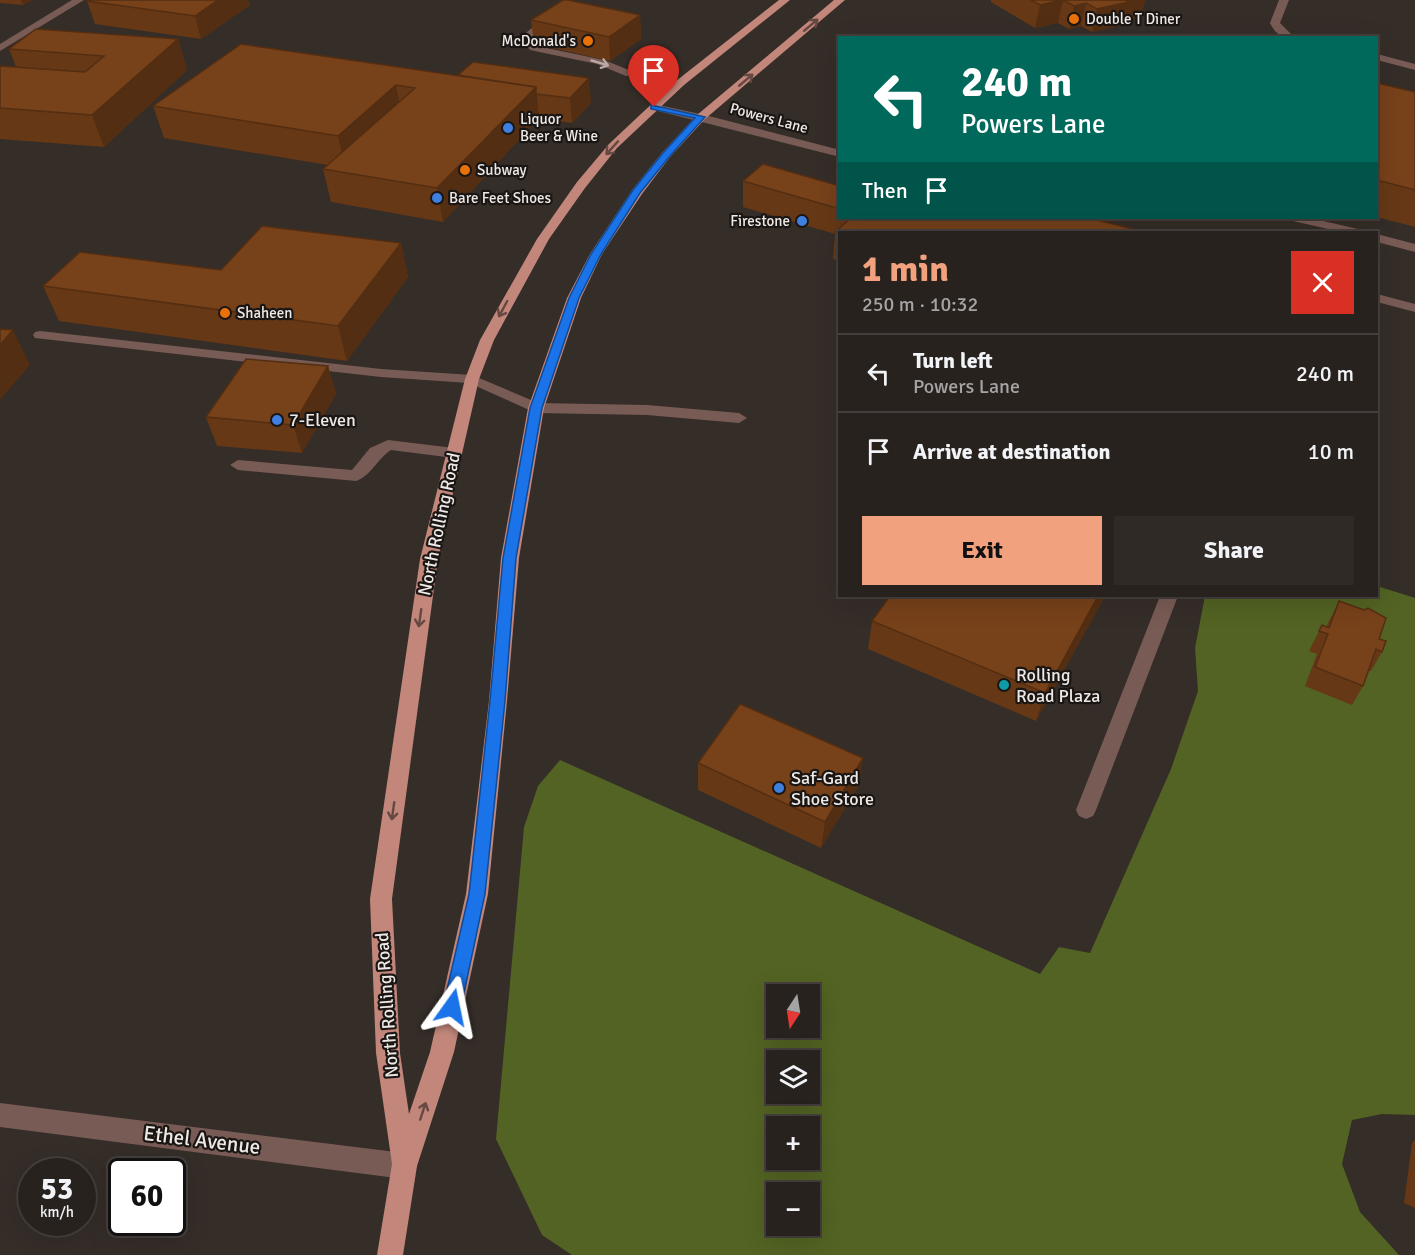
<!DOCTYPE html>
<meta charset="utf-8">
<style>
:root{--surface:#28221e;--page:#302a27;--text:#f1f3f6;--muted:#a5a4a4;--line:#443f3c;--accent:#f2a17e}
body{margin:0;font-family:Signika,sans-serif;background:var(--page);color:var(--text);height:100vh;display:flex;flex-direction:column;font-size:22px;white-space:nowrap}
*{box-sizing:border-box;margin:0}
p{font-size:20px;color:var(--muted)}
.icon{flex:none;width:33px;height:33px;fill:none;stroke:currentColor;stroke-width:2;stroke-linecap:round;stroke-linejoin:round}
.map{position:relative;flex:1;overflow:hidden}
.details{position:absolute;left:838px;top:231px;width:540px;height:366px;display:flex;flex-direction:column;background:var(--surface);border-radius:0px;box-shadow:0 6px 24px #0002,0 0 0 2px var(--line)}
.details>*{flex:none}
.top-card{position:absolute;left:838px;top:36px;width:540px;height:183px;border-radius:0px;box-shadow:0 6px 24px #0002,0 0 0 2px var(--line);background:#00695c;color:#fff;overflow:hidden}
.needle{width:39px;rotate:192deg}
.controls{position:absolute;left:766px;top:984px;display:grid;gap:12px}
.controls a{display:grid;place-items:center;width:54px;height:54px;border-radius:0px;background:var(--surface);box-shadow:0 6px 24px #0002,0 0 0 2px var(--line);font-size:30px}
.speed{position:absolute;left:18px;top:1158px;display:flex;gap:12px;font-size:30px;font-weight:700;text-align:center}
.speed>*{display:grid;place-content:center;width:78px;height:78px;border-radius:50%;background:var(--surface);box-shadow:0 6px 24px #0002,0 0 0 2px var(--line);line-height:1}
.speed small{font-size:15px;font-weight:400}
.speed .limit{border:3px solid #111;border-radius:9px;background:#fff;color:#111}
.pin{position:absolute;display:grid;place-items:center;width:51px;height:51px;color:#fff;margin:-62px -26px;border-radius:50% 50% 50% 0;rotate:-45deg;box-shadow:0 0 6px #0007}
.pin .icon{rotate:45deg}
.me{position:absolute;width:66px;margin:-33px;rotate:12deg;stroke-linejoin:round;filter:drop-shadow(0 0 4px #0008)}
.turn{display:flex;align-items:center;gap:21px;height:126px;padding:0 24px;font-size:27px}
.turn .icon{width:78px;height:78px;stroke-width:2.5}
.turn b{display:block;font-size:42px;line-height:51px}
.then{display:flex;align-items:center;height:57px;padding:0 24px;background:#0003;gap:12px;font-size:22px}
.round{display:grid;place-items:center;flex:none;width:63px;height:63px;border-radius:0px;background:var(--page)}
.summary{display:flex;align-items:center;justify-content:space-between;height:102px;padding:0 24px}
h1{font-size:36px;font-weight:800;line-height:45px;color:var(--accent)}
.primary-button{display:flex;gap:12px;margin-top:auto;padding:12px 24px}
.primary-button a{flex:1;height:69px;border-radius:0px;background:var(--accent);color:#111;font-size:24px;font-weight:800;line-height:69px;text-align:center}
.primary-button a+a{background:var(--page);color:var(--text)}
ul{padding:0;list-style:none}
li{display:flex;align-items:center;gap:18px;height:78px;padding:0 24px;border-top:2px solid var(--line)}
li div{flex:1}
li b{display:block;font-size:22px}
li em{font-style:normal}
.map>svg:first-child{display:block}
.forest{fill:#526323;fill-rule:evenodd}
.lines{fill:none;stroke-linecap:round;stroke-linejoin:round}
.lane{fill:#795b55;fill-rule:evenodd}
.street{fill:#795b55;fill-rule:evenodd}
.primary{fill:#c2867a;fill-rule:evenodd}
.wall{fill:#663816}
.shaded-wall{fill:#532e12}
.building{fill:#77411a;stroke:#532e12;stroke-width:1.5}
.oneway{stroke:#664842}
.oneway2{stroke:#baa9a5}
.route{fill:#1a73e8;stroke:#114b97;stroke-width:1.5}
.food-dot{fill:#e8710a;stroke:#1a1614;stroke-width:2}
.shop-dot{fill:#3f7fe0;stroke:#1a1614;stroke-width:2}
.culture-dot{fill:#0f9aa8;stroke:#1a1614;stroke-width:2}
.labels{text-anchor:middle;stroke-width:4.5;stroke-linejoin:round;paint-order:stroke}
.far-poi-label{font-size:15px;fill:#efe9e6;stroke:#1a1614;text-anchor:start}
.far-street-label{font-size:15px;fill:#efe9e6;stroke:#1a1614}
.poi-label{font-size:18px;fill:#efe9e6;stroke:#1a1614;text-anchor:start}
.street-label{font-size:18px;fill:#efe9e6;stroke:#1a1614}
.near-street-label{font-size:21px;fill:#efe9e6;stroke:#1a1614}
</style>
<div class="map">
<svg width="1415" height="1255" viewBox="0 0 1415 1255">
<rect width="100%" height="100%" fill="#352d28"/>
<path class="forest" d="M 1377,586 L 1415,598 L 1415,1115 L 1382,1114 L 1352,1120 L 1342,1164 L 1360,1212 L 1399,1255 L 572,1255 L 542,1235 L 496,1139 L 524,827 L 538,786 L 560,760 L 1040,974 L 1059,947 L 1090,953 L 1171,769 L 1198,691 L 1195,648 L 1205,596 L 1377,596 ZM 777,994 L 810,994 L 810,1028 L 777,1028 ZM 777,1060 L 810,1060 L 810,1094 L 777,1094 ZM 777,1126 L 810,1126 L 810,1160 L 777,1160 ZM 777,1192 L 810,1192 L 810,1226 L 777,1226 Z"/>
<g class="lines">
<g class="lane">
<path d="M 1279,0 L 1289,0 L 1280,23 L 1295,38 C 1282,38 1276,35 1270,23 Z"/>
<path d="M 553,18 L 556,19 L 556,23 L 548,25 L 532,38 L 537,46 L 604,60 L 634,72 L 634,76 L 626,76 L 597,64 L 530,50 L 521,38 L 522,36 L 542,20 Z"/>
<path d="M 1377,54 L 1415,64 L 1415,70 L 1377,60 Z"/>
<path d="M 1291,218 L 1310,218 L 1358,229 L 1360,232 L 1341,232 L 1293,221 Z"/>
<path d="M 1377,234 L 1415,244 L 1415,252 L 1377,242 Z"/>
<path d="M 40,331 L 381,369 L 472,375 L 538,403 L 647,405 L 739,413 L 747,418 L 739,423 L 647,415 L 536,413 L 469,383 L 381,377 L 35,338 L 33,335 L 35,332 Z"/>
<path d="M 388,440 L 454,448 L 462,453 L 454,458 L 391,450 C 378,458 370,477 356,481 L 238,470 L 230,465 L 238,460 L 352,470 L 370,448 Z"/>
<path d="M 1160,596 L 1178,596 L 1096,810 L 1093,816 L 1086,819 L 1079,816 L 1076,810 Z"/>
</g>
<g class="street">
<path d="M 72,0 L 84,0 L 0,51 L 0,44 Z"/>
<path d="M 654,104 L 705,115 L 840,150 L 840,157 L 650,109 L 649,107 Z"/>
<path d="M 1377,294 L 1415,304 L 1415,312 L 1377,302 Z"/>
<path d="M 0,1103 L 404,1153 L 413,1157 L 417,1166 L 413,1175 L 404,1179 L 0,1127 Z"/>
</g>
<path class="primary" d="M 779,0 L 790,0 L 684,85 L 617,148 L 585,188 L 549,239 L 494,340 L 479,379 L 438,559 L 392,899 L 400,1053 L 409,1114 L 430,1052 L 466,894 L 489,701 L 501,558 L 528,408 L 567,298 L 590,254 L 633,189 L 662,153 L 697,115 L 834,0 L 845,0 L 705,119 L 670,157 L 642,194 L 602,254 L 581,298 L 544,408 L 519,558 L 507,701 L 488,894 L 454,1052 L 417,1166 L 403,1255 L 377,1255 L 392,1164 L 376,1053 L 370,899 L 420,559 L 465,379 L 480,340 L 537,239 L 577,182 L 609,144 L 676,81 Z"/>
</g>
<g class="wall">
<path d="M 0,0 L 32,0 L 23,5 L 0,3 Z"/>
<path d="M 89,0 L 248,0 L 250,5 L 201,39 L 95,24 L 87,1 Z"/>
<path d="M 991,0 L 1145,0 L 1141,16 L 1124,20 L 1123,25 L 1092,32 L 1081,26 L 1069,29 L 1058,23 L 1035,28 L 991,2 Z"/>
<path d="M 640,15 L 641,39 L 610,61 L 534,44 L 531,20 Z"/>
<path d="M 178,39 L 187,70 L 104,147 L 0,139 L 0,66 L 16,67 L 9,49 Z"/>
<path d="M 458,75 L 591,103 L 572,123 L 539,118 L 443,222 L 331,202 L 323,169 L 328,165 L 164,138 L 153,106 Z"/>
<path d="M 1377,83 L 1415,92 L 1415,227 L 1377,217 Z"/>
<path d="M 743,181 L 840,186 L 840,218 L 1089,218 L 840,232 L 840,261 L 833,259 L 835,234 L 743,207 Z"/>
<path d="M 401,243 L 408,277 L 347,361 L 59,321 L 43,286 L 221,270 Z"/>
<path d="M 328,366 L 336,394 L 302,453 L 217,446 L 206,417 Z"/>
<path d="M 890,596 L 1105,596 L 1036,721 L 868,649 L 872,621 Z"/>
<path d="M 1339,601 L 1379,639 L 1382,652 L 1371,671 L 1369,671 L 1363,686 L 1352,705 L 1305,686 L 1317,654 L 1309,651 L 1322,625 L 1326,627 Z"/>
<path d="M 698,763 L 859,785 L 821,848 L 698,790 Z"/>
<path d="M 1415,1140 L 1415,1208 L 1404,1203 L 1412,1143 Z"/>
</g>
<g class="shaded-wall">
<path d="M 21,0 L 32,0 L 23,5 Z"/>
<path d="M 218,0 L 248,0 L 250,5 L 201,39 L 195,16 Z"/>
<path d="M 1063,0 L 1058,23 L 1035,28 L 1040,5 Z"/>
<path d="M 1122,0 L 1145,0 L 1141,16 L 1124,20 L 1123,25 L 1092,32 L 1097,9 Z"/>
<path d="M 1086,3 L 1081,26 L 1069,29 L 1074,6 Z"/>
<path d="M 640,15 L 641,39 L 610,61 L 609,37 Z"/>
<path d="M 178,39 L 187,70 L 104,147 L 92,115 Z"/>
<path d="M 589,78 L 591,103 L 572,123 L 570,98 Z"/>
<path d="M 396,85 L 402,117 L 345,168 L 338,136 Z"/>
<path d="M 536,87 L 539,118 L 443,222 L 437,188 Z"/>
<path d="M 401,243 L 408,277 L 347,361 L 338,326 Z"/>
<path d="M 13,330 L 30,365 L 0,400 L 0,345 Z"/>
<path d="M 328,366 L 336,394 L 302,453 L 293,425 Z"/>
<path d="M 1098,596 L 1105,596 L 1036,721 L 1045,693 Z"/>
<path d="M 863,758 L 859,785 L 821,848 L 825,822 Z"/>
</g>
<g class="building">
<path d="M 89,0 L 218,0 L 195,16 L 87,1 Z"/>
<path d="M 563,0 L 568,0 L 640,15 L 609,37 L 531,20 Z"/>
<path d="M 1031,0 L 1062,0 L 1040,5 Z"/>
<path d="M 1063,0 L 1125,0 L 1129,2 L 1097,9 L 1086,3 L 1074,6 Z"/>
<path d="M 36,29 L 178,39 L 92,115 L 0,108 L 0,66 L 85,72 L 104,56 L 9,49 Z"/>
<path d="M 241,44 L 536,87 L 437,188 L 323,169 L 415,88 L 396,85 L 338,136 L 153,106 Z"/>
<path d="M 473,62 L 589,78 L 570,98 L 536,94 L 536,87 L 458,75 Z"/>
<path d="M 1377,83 L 1415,92 L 1415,190 L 1377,180 Z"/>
<path d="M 763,164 L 840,186 L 840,209 L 743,181 Z"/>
<path d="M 851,218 L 1089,218 L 1145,232 L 840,232 L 840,234 L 835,232 Z"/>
<path d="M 262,226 L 401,243 L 338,326 L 43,286 L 80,252 L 221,270 Z"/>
<path d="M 0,329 L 13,330 L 0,345 Z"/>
<path d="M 246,359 L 328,366 L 293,425 L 206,417 Z"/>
<path d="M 890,596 L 1098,596 L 1045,693 L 872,621 Z"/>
<path d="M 1339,601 L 1364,610 L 1368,608 L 1386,618 L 1379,639 L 1386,641 L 1382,652 L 1376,649 L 1363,686 L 1315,667 L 1328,634 L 1319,631 L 1322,625 L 1329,628 Z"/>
<path d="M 740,704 L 863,758 L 825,822 L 698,763 Z"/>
</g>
<defs><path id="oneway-shaft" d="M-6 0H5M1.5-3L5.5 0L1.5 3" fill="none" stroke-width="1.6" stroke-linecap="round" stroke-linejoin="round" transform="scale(1.5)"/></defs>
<g class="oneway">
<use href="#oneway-shaft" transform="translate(811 25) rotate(-40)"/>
<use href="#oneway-shaft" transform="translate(746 80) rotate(-40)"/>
<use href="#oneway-shaft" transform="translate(612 148) rotate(132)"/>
<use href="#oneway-shaft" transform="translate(503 309) rotate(118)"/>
<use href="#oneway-shaft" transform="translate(420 618) rotate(98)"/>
<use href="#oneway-shaft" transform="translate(393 811) rotate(98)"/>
<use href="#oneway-shaft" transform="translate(423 1111) rotate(-72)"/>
</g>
<use class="oneway2" href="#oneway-shaft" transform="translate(600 63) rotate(17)"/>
<path class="route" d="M 651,105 L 705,117 L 669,157 L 640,193 L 601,254 L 579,298 L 542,408 L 516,558 L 505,701 L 485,894 L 461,1007 L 458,1012 L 452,1015 L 446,1012 L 443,1007 L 469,894 L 490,701 L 503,558 L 530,408 L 569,298 L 591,254 L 633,190 L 663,153 L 695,118 L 651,109 Z"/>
<g class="food-dot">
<circle cx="1074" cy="19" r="6"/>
<circle cx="588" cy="41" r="6"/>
<circle cx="465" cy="170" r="6"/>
<circle cx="225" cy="313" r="6"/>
</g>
<g class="shop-dot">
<circle cx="508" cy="128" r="6"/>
<circle cx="437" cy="198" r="6"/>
<circle cx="802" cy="221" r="6"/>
<circle cx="277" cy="420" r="6"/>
<circle cx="779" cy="788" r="6"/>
</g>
<circle class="culture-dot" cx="1004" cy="685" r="6"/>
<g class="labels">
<g class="far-poi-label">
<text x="1086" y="24">Double T Diner</text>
<text x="576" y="46" text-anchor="end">McDonald's</text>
<text x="520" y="124">Liquor<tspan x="520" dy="17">Beer &amp; Wine</tspan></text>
<text x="477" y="175">Subway</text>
<text x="449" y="203">Bare Feet Shoes</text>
<text x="790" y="226" text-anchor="end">Firestone</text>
<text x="237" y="318">Shaheen</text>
</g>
<g class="far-street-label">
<text transform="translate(769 118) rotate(15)" y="5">Powers Lane</text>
</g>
<g class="poi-label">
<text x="289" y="426">7-Eleven</text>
<text x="1016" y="681">Rolling<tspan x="1016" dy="21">Road Plaza</tspan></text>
<text x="791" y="784">Saf-Gard<tspan x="791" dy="21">Shoe Store</tspan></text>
</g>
<g class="street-label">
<text transform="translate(439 524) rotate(-78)" y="6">North Rolling Road</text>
<text transform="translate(387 1005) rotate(-94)" y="6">North Rolling Road</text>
</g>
<g class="near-street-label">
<text transform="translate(202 1140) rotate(7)" y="7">Ethel Avenue</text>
</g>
</g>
</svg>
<div class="controls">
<a><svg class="needle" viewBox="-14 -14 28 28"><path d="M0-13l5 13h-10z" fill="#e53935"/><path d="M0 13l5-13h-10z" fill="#a5a4a4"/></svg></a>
<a><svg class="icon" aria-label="layers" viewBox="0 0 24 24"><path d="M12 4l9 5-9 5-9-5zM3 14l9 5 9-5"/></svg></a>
<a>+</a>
<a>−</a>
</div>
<div class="speed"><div>53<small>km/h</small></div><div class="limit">60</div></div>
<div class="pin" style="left:654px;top:107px;background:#d93025"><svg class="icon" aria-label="arrive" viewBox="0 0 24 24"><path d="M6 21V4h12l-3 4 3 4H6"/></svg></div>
<svg class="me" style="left:452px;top:1007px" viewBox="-20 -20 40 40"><path d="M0-17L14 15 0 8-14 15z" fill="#1a73e8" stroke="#fff" stroke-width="4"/></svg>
<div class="top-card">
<div class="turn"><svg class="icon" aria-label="left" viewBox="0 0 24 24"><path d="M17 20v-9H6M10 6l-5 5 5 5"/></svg><div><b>240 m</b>Powers Lane</div></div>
<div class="then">Then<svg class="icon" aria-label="arrive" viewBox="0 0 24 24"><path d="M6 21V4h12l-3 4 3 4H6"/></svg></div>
</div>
<section class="details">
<div class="summary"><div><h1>1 min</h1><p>250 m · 10:32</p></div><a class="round" style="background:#d93025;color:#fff"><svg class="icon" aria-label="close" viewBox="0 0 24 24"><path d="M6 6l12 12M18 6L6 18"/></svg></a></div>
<ul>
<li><svg class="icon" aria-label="left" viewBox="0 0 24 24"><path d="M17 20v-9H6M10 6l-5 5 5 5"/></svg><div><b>Turn left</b><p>Powers Lane</p></div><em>240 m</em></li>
<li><svg class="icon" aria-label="arrive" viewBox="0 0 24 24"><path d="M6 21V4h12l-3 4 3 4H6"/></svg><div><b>Arrive at destination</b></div><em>10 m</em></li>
</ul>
<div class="primary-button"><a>Exit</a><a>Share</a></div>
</section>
</div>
